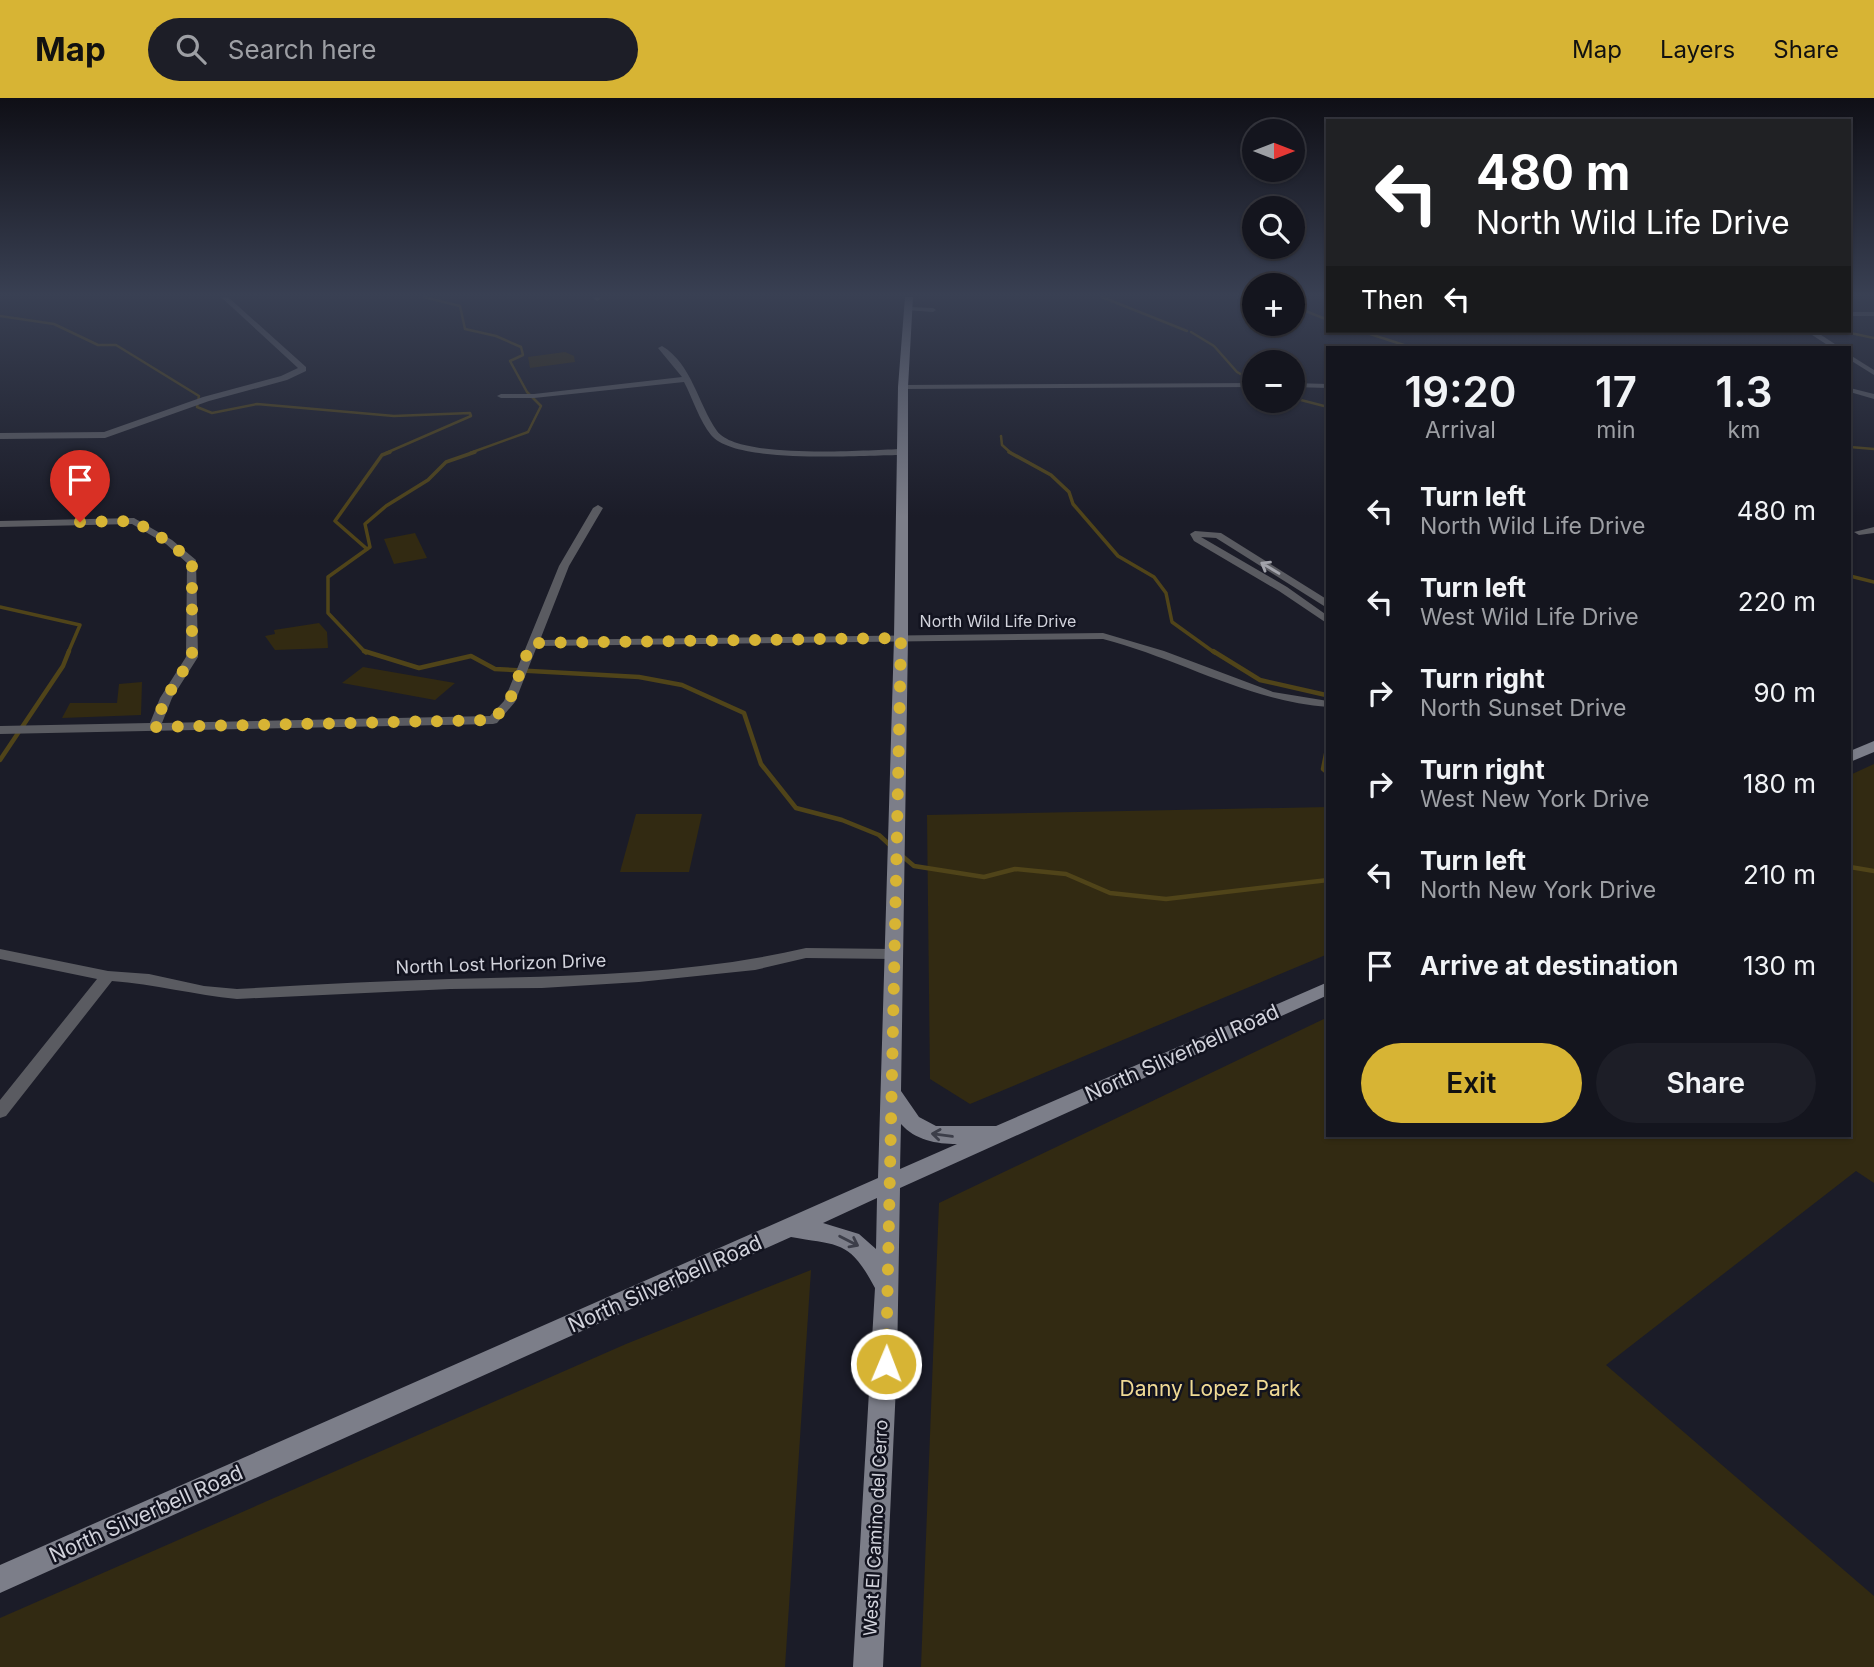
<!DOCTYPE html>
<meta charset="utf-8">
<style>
:root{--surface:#14151e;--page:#1d1e27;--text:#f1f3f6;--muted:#9d9fa4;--line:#33343c;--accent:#d7b434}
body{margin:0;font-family:Inter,sans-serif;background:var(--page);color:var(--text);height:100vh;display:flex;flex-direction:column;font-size:26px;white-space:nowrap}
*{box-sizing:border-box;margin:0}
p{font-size:23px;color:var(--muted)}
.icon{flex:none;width:38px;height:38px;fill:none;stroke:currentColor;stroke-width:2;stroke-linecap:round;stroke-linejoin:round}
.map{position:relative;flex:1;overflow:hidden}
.sheet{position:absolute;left:1326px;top:248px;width:525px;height:791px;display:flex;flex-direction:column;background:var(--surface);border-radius:0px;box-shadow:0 2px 5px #0004,0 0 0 2px var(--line)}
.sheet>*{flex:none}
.banner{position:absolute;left:1326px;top:21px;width:525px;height:214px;border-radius:0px;box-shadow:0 2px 5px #0004,0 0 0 2px var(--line);background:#202124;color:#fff;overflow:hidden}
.needle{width:46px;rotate:90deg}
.controls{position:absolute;left:1242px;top:21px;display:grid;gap:14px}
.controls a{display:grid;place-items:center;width:63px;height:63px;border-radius:50%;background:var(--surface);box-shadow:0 2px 5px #0004,0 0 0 2px var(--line);font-size:35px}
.pin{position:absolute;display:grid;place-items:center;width:60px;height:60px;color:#fff;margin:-72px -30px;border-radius:50% 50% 50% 0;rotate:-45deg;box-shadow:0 0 7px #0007}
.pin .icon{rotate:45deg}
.me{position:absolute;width:77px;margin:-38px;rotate:1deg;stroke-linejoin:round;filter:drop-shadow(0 0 5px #0008)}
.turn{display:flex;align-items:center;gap:24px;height:147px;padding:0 35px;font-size:32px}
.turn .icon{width:91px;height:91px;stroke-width:2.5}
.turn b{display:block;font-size:49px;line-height:60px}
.then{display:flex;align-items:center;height:66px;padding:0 35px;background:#0003;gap:14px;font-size:26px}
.eta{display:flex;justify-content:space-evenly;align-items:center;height:119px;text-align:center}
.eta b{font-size:42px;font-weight:600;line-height:49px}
.primary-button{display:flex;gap:14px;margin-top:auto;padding:14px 35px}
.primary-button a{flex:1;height:80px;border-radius:42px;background:var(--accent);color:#111;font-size:28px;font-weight:600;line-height:80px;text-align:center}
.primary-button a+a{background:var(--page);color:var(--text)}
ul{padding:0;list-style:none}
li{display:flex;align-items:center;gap:21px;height:91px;padding:0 35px}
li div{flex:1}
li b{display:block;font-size:26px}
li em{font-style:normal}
header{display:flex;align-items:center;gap:42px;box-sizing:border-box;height:98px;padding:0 35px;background:var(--accent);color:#111}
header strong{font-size:33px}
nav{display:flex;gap:38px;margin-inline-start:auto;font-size:24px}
.search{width:490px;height:63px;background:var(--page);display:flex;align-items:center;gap:18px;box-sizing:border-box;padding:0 24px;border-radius:38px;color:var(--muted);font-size:26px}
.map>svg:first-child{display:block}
.green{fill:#322a12}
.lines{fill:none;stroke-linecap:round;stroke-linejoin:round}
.stream-far2{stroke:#504419;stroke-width:2.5}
.stream-far1{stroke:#504419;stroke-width:3.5}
.stream{stroke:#504419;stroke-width:4.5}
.street{fill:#5a5b61;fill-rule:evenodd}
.secondary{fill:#7c7e89;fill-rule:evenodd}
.oneway{stroke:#a2a3ab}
.oneway2{stroke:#3c3e49}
.route{stroke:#d7b434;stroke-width:12;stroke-dasharray:0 21.6}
.labels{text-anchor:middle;stroke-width:5;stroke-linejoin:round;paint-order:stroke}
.far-street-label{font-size:16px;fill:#d2d3dc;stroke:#12131f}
.street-label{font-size:18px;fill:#d2d3dc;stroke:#12131f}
.near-street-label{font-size:21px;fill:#d2d3dc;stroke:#12131f}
.near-park-label{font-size:21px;fill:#f0da94;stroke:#12131f}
</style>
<header>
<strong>Map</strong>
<div class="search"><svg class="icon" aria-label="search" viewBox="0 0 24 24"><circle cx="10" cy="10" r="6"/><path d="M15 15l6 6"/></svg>Search here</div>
<nav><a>Map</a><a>Layers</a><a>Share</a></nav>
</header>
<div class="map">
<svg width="1874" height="1569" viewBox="0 0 1874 1569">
<rect width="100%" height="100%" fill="#1b1c28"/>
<g class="green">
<path d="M 565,254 L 574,258 L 575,264 L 530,270 L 528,259 Z"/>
<path d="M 415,435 L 427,460 L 394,466 L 384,441 Z"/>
<path d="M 319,525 L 327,534 L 328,550 L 275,552 L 265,538 L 275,536 L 274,532 Z"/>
<path d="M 363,569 L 455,585 L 435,602 L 342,585 Z"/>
<path d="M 142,584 L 141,617 L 62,620 L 70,605 L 117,605 L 119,586 Z"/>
<path d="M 1874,666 L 1874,1085 L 1856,1073 L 1606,1267 L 1874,1498 L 1874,1569 L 921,1569 L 939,1105 L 1328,919 L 1328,1038 L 1850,1038 L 1850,677 Z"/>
<path d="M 1328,709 L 1328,856 L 970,1006 L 930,981 L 927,717 Z"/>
<path d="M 636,716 L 702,716 L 689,774 L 620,774 Z"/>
<path d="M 811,1172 L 785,1569 L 0,1569 L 0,1520 L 626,1246 Z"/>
</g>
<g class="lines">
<g class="stream-far2">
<path d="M 424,199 L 460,208 L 465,231 L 496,238 L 521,249 L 523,257 L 510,263 L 527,294 L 541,308 L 528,334 L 470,355"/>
<path d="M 1102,199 L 1187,233"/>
<path d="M 1293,208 L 1328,222"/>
<path d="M 0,218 L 54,226 L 98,247 L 116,247 L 199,298 L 197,309 L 212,315 L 257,306 L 394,318 L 470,315 L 471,318 L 386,355"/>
<path d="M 1361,233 L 1413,250"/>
<path d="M 1841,233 L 1874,240"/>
<path d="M 1191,234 L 1214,248 L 1237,274 L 1255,284"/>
<path d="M 1293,300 L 1328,309"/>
<path d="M 1001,338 L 1002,347 L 1011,355"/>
<path d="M 1850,349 L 1874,351"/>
</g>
<g class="stream-far1">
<path d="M 1009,354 L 1051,377 L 1069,394 L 1073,406 L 1118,458 L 1154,479 L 1166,495 L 1172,524 L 1215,555"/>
<path d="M 367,451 L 335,423 L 382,357 L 390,354"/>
<path d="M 1850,478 L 1874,484"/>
<path d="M 0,509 L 80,527 L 68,555"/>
<path d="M 366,555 L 328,515 L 328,479 L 370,449 L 365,426 L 386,408 L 428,382 L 446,364 L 475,354"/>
</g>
<g class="stream">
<path d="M 364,553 L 419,570 L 471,558 L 495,571 L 639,579 L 682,587 L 744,615 L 761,666 L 796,710 L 842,722 L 879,737 L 892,749"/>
<path d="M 1213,553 L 1260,582 L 1326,597"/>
<path d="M 1328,646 L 1323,671 L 1328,675"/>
<path d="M 0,662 L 63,568 L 69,553"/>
<path d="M 901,757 L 914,768 L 984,779 L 1015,771 L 1066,776 L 1110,795 L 1166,801 L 1328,782"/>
<path d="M 1850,769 L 1874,773"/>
</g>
<g class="street">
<path d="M 221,199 L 228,199 L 306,269 L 306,273 L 287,282 L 209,303 L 105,340 L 0,341 L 0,335 L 104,334 L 203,299 L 281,278 L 298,270 Z"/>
<path d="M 592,199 L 599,199 L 600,201 L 597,203 Z"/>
<path d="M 908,209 L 933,210 L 936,212 L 933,214 L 906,212 Z"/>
<rect x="1850" y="214" width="24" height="4"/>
<path d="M 1806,233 L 1815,233 L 1841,250 L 1832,250 Z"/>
<path d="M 662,248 C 692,266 698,306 717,333 C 738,362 866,352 902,351 L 906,354 L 902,357 C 864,357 735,367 711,337 C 700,324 692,299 684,284 L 534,300 L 501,300 L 497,298 L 501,296 L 534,296 L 682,279 L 658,250 Z"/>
<path d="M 1850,257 L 1874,272 L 1874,277 L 1850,262 Z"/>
<path d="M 1255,285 L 1255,289 L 903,291 L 899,289 L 903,287 Z"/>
<path d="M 1293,285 L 1328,286 L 1328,290 L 1293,289 Z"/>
<path d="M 1850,290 L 1874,296 L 1874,301 L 1850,294 Z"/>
<path d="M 598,407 L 603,410 L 569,468 L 540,542 L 1103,535 L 1164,553 L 1273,594 L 1328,603 L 1328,609 C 1248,603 1180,561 1103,541 L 537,548 L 515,604 L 497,625 L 493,626 L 0,636 L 0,628 L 150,625 L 160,600 L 186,559 L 187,465 L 166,446 L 132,426 L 0,429 L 0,423 L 134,420 L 172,442 L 196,462 L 198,559 L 172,600 L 162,625 L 490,618 L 504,603 L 559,468 L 593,410 Z"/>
<path d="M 1874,429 L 1874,435 L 1859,437 L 1854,434 Z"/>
<path d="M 1195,433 L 1221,435 L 1328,502 L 1328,509 L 1324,508 L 1216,440 L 1201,439 L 1287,489 L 1328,518 L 1328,526 L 1279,493 L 1194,443 L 1190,436 Z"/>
<path d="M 806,850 L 894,851 L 901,856 L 894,861 L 806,860 L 755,872 L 639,884 L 542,890 L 450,891 L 237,901 C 195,897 154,886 112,883 L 6,1018 L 0,1020 L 0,1002 L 97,881 L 0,861 L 0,851 L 108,873 L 149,876 L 204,888 L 237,891 C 308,887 379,883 450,881 C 569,878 690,877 806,850 Z"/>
</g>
<g class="secondary">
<path d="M 905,199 L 913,199 L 908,289 L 908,540 L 901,993 L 919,1019 L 936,1028 L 996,1028 L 1328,884 L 1328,897 L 900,1090 L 897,1266 L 883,1569 L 853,1569 L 875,1190 C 849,1141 839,1148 791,1139 L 0,1495 L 0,1467 L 878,1080 L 894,540 L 898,289 ZM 901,1026 C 915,1042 936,1046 957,1046 L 900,1071 ZM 877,1100 L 876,1151 L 859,1136 L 823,1125 Z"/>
<path d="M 1874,643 L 1874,654 L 1850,664 L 1850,653 Z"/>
</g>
</g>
<defs><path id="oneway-shaft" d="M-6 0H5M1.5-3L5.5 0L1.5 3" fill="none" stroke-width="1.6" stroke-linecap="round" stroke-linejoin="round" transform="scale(1.75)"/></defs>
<use class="oneway" href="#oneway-shaft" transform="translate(1270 470) rotate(-149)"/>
<g class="oneway2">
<use href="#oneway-shaft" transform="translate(942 1037) rotate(-172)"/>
<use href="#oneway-shaft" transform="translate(849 1143) rotate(27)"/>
</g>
<linearGradient id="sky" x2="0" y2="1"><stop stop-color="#0f0f16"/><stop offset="0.47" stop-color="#394053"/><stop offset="1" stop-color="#394053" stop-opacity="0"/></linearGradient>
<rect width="1874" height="419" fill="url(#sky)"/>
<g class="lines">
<path class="route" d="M 80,424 L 134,423 L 169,444 L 192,464 L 192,559 L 166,600 L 154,629 L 493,622 L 509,604 L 531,545 L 901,540 L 886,1266"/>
</g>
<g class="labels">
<g class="far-street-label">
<text x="998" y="529">North Wild Life Drive</text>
</g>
<g class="street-label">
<text transform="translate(501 866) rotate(-2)" y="6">North Lost Horizon Drive</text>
<text transform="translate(876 1430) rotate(-87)" y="6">West El Camino del Cerro</text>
</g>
<g class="near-street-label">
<text transform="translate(1182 955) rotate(-24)" y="7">North Silverbell Road</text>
<text transform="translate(665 1186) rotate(-24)" y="7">North Silverbell Road</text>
<text transform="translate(146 1416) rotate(-24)" y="7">North Silverbell Road</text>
</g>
<g class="near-park-label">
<text x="1210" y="1298">Danny Lopez Park</text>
</g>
</g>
</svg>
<div class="controls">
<a><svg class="needle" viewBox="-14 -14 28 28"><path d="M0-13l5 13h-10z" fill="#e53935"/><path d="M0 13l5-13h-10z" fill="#9d9fa4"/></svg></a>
<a><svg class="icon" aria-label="search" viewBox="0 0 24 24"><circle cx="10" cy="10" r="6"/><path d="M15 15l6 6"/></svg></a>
<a>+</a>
<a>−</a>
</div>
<div class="pin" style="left:80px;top:424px;background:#d93025"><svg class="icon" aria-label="arrive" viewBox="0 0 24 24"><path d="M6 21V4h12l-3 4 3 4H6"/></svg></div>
<svg class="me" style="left:886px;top:1266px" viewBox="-20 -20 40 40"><circle r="17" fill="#d7b434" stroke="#fff" stroke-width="3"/><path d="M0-11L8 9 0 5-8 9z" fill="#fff"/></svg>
<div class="banner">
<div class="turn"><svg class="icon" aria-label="left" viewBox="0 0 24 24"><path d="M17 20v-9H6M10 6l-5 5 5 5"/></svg><div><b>480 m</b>North Wild Life Drive</div></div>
<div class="then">Then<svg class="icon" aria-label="left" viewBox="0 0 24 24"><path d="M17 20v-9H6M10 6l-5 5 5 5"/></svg></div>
</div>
<section class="sheet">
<div class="eta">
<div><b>19:20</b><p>Arrival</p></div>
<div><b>17</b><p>min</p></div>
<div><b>1.3</b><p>km</p></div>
</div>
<ul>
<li><svg class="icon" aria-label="left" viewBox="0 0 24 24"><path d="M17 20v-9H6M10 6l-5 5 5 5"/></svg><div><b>Turn left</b><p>North Wild Life Drive</p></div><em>480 m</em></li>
<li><svg class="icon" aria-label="left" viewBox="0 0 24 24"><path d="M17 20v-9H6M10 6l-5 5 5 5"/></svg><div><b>Turn left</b><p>West Wild Life Drive</p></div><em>220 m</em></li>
<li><svg class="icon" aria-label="right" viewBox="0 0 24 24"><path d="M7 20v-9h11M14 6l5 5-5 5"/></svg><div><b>Turn right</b><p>North Sunset Drive</p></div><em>90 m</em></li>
<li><svg class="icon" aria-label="right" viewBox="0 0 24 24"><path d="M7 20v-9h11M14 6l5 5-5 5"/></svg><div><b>Turn right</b><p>West New York Drive</p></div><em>180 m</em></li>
<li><svg class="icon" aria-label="left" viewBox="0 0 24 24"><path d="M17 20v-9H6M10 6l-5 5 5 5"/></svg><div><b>Turn left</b><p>North New York Drive</p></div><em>210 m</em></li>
<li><svg class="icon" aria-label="arrive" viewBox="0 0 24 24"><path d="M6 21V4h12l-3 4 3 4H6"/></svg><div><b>Arrive at destination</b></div><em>130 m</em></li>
</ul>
<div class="primary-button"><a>Exit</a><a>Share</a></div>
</section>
</div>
